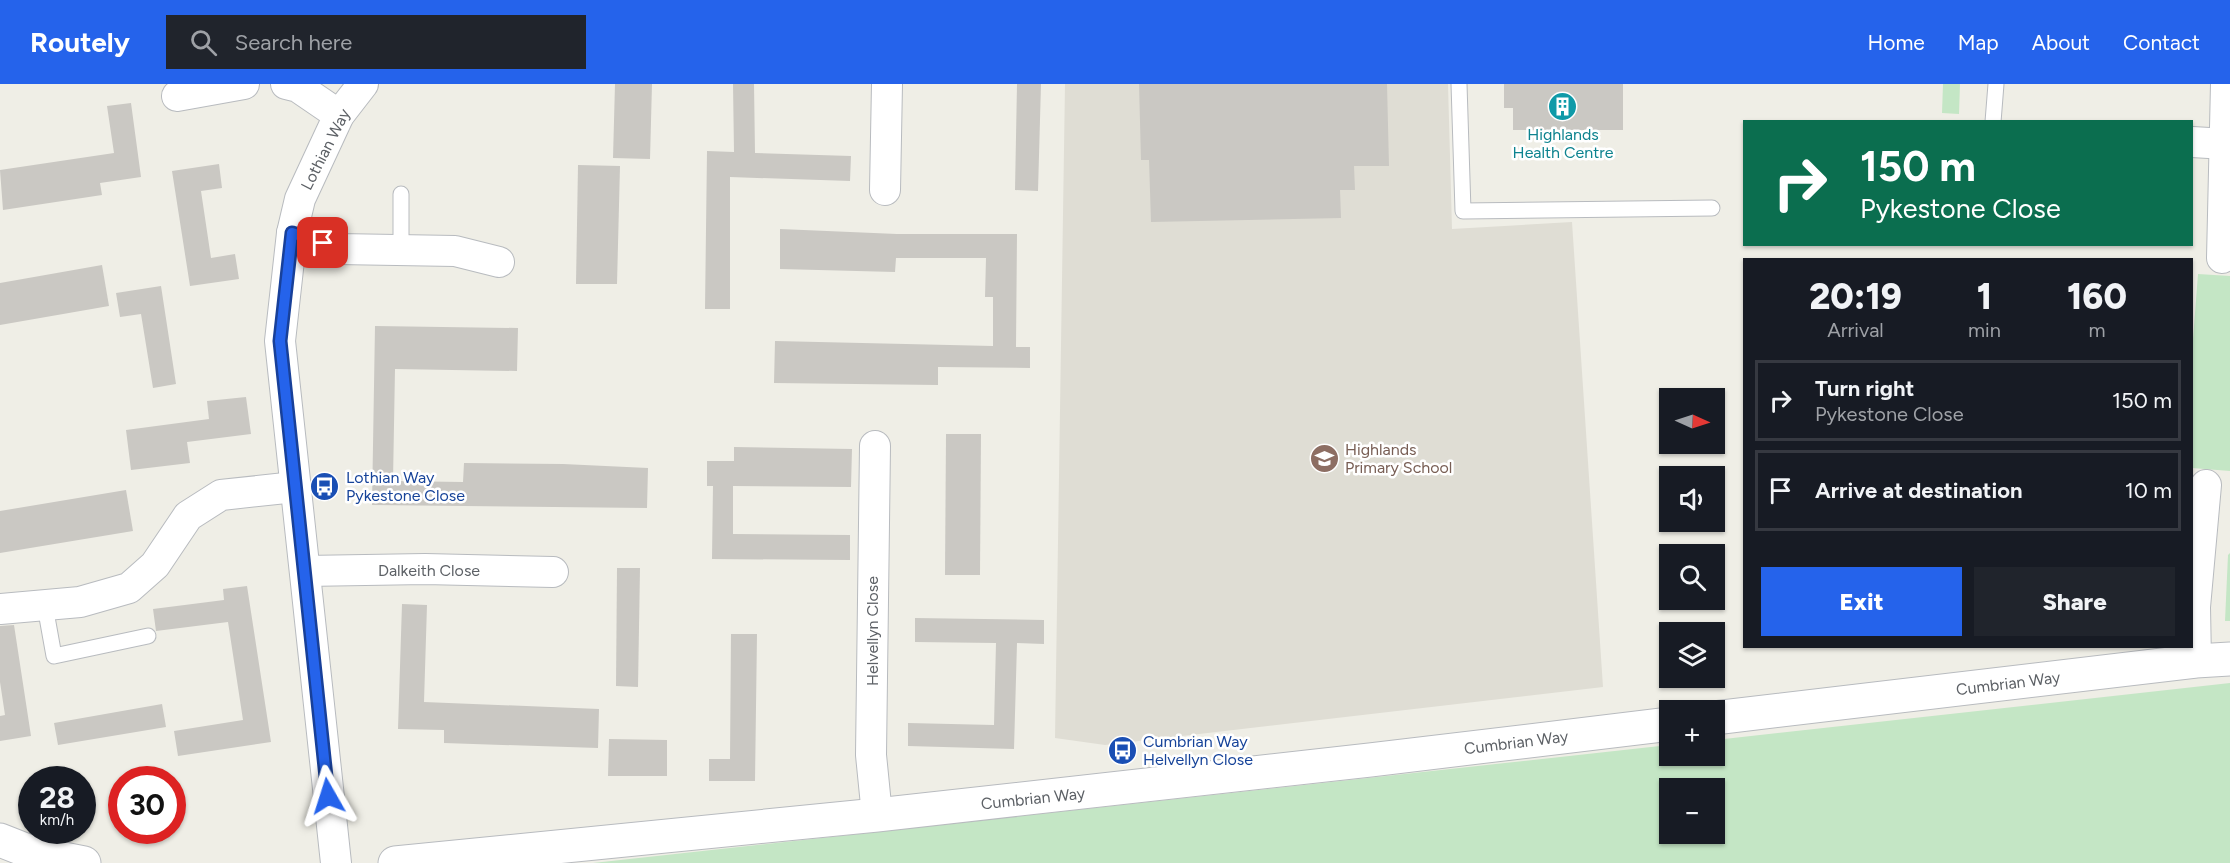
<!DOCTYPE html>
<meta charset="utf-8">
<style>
:root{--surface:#171b24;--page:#20242c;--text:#f1f3f6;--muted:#9ea1a6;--line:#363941;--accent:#2563eb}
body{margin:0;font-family:Figtree,sans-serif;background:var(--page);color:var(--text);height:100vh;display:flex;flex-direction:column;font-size:22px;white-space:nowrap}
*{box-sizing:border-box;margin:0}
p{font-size:20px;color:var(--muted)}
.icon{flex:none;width:33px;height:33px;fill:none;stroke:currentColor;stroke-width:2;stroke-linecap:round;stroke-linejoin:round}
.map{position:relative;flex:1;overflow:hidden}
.drawer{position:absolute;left:1743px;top:174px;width:450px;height:390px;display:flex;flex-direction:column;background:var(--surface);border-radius:0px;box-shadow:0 2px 4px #0004}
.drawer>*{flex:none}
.guide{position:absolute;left:1743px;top:36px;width:450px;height:126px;border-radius:0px;box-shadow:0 2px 4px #0004;background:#0b6e4f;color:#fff;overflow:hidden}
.needle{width:39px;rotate:93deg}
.tools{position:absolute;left:1659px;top:304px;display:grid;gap:12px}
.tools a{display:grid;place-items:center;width:66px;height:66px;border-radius:0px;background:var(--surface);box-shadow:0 2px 4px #0004;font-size:30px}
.speed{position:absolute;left:18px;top:682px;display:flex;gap:12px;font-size:30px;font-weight:700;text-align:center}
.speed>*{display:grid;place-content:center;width:78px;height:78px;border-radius:50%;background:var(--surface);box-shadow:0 2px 4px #0004;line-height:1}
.speed small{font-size:15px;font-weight:400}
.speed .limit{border:9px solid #d22;background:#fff;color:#111}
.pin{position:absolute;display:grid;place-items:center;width:51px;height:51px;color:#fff;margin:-26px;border-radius:12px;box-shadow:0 3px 9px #0006}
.me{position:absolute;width:66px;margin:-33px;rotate:354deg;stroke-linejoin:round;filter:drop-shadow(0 0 4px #0008)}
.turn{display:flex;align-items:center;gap:21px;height:126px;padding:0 18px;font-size:27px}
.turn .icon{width:78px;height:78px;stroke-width:2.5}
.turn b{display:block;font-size:42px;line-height:51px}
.eta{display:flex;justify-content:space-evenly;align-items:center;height:102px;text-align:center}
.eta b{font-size:36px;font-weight:800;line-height:42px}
.cta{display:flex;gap:12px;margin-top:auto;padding:12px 18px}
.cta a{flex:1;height:69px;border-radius:0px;background:var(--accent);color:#fff;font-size:24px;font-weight:800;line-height:69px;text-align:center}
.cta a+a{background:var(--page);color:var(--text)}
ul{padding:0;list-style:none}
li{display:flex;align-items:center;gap:18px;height:81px;margin:0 12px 9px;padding:0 6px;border:3px solid var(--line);border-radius:0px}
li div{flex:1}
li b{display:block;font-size:22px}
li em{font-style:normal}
header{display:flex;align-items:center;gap:36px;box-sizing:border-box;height:84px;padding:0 30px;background:var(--accent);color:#fff}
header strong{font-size:28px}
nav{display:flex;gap:33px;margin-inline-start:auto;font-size:21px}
.search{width:420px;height:54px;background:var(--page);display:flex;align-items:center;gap:15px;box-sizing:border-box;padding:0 21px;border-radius:0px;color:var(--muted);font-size:22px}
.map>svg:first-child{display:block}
.education{fill:#dfddd4}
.green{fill:#c4e6c5;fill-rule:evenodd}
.building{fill:#cac8c3}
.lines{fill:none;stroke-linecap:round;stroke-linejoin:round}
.service-casing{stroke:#b8bbbf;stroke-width:17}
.minor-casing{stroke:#b8bbbf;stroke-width:32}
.tertiary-casing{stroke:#b8bbbf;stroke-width:35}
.service{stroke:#fff;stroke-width:15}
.minor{stroke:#fff;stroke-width:30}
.tertiary{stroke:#fff;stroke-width:33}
.route-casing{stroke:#184099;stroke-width:15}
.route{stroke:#2563eb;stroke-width:10}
.labels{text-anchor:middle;stroke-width:5;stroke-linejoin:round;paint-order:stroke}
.culture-label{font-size:16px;fill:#0d838f;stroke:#fff}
.street-label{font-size:16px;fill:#5d6166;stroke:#fff}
.education-label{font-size:16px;fill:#785e54;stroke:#fff;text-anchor:start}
.transit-label{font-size:16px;fill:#164399;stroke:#fff;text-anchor:start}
</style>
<header>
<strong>Routely</strong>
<div class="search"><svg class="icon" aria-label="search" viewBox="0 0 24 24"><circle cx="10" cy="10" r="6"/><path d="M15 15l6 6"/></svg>Search here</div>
<nav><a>Home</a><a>Map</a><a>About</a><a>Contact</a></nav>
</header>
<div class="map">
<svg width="2230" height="779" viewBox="0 0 2230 779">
<rect width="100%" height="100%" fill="#efeee6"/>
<path class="education" d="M 1065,0 L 1448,0 L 1452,145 L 1572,138 L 1603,603 L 1105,661 L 1055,654 Z"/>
<g class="green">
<path d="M 1943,0 L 1960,0 L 1959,30 L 1942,29 Z"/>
<path d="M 2198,190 L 2230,192 L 2230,387 L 2192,384 L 2192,268 Z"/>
<path d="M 2230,469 L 2230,537 L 2225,537 L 2228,471 Z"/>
<path d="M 2230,599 L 2230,779 L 593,779 L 1669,661 L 1670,672 L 1714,672 L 1715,656 ZM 1670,705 L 1714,705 L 1714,750 L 1670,750 Z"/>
</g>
<g class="building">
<path d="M 615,0 L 652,0 L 650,75 L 613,74 Z"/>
<path d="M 733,0 L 754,0 L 755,69 L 851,72 L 850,97 L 730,93 L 730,225 L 705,225 L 707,67 L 734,68 Z"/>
<path d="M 1017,0 L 1041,0 L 1038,107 L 1015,106 Z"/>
<path d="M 1139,0 L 1387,0 L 1389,82 L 1354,82 L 1355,106 L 1340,106 L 1341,134 L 1151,138 L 1149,76 L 1141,76 Z"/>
<path d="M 1504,0 L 1623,0 L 1623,46 L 1513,46 L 1513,24 L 1504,24 Z"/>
<path d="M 131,19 L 141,93 L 100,99 L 102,111 L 3,126 L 0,86 L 114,69 L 107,22 Z"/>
<path d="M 219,80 L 222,104 L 201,107 L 211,174 L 235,170 L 239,195 L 190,202 L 172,87 Z"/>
<path d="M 578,81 L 620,82 L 617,200 L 576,200 Z"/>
<path d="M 780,145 L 897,150 L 1017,150 L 1016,263 L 1030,263 L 1030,284 L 938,283 L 938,301 L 774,299 L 775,257 L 993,262 L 993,213 L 985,213 L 986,174 L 896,174 L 895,188 L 780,185 Z"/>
<path d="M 102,181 L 109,222 L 0,241 L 0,199 Z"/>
<path d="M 161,202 L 176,300 L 153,304 L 141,230 L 120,233 L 116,209 Z"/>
<path d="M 375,242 L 518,244 L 517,287 L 395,285 L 393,397 L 463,398 L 464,379 L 563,380 L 648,384 L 647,424 L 372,421 Z"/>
<path d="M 246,313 L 251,350 L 187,358 L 190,379 L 131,386 L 126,346 L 209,335 L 207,317 Z"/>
<path d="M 946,350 L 981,350 L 980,491 L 945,491 Z"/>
<path d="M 734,363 L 852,365 L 851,403 L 733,402 L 733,450 L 850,451 L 850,476 L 712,475 L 713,402 L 707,402 L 707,377 L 734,377 Z"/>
<path d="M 126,406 L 133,447 L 0,469 L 0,427 Z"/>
<path d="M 617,484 L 640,484 L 638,603 L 616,602 Z"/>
<path d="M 247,502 L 271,658 L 178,672 L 174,647 L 243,636 L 228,538 L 156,547 L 153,525 L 224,516 L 223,505 Z"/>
<path d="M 402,520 L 427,521 L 424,618 L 599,625 L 598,664 L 444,659 L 444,646 L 398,645 Z"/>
<path d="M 915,534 L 1044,536 L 1044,560 L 1017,559 L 1014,665 L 908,662 L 908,639 L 994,641 L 996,559 L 915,558 Z"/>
<path d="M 14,541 L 31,652 L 0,657 L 0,632 L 5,631 L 0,598 L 0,542 Z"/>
<path d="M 731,550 L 757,550 L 755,697 L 709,697 L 709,675 L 730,675 Z"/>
<path d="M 162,620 L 166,643 L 58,661 L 54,639 Z"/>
<path d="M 609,655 L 667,656 L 667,692 L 608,692 Z"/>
</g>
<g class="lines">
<defs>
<g id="service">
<path d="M 1459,0 L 1463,127 L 1712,124"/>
<path d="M 1993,38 L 1996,0"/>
<path d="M 401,166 L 401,110"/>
<path d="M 45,522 L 54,572 L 148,552"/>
</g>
<g id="minor">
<path d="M 286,0 L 298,3 L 339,31"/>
<path d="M 177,12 L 244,0"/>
<path d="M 2192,58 L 2226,60"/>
<path d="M 885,106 L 887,0"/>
<path d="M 292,149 L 338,165 L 455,167 L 499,178"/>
<path d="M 2222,174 L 2226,0"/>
<path d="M 875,362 L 871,671 L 877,731"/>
<path d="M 305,487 L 425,485 L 553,488"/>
<path d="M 0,525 L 80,518 L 129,504 L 155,481 L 188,432 L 221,411 L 295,403"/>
<path d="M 2196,577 L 2195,523 L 2206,401"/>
<path d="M 336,779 L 280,257 L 292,149 L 300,115 L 339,31 L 363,0"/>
</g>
<g id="tertiary">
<path d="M 1714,634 L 2196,577 L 2230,575"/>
<path d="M 0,756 L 33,769 L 84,779"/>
<path d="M 395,779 L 877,731 L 1370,676 L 1670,640"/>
</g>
</defs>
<use href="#service" class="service-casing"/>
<use href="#minor" class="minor-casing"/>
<use href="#tertiary" class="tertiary-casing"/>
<use href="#service" class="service"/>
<use href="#minor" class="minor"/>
<use href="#tertiary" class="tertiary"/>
</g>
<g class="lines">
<defs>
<path id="route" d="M 323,159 L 292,149 L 280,257 L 328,712"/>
</defs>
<use href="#route" class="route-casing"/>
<use href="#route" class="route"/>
</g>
<defs>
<symbol id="building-disc" viewBox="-11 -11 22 22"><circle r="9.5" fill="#0f9aa8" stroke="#fff"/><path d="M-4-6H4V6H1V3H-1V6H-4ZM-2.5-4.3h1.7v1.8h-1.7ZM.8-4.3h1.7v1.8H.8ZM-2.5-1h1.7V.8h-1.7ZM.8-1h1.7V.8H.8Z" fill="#fff"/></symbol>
<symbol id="school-disc" viewBox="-11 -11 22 22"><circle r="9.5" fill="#8d6e63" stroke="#fff"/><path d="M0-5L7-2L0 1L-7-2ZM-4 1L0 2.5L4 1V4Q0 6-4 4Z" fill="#fff"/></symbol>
<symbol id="bus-disc" viewBox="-11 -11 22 22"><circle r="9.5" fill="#1a4fb4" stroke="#fff"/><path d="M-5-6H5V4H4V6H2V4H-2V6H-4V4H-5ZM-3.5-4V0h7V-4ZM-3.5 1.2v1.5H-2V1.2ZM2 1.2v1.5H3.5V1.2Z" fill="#fff"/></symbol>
</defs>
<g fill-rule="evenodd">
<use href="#building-disc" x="1546" y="6" width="33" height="33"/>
<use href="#school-disc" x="1308" y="358" width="33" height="33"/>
<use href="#bus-disc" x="308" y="386" width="33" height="33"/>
<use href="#bus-disc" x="1106" y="650" width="33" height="33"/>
</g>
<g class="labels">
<g class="culture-label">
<text x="1563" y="56">Highlands<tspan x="1563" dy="18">Health Centre</tspan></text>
</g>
<g class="street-label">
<text transform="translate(325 65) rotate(-63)" y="6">Lothian Way</text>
<text x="429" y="492">Dalkeith Close</text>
<text transform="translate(872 547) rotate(-90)" y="6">Helvellyn Close</text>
<text transform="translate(2008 599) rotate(-7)" y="6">Cumbrian Way</text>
<text transform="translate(1516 658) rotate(-7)" y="6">Cumbrian Way</text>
<text transform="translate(1033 714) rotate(-6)" y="6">Cumbrian Way</text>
</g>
<g class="education-label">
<text x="1345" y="371">Highlands<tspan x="1345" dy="18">Primary School</tspan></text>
</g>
<g class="transit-label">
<text x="346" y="399">Lothian Way<tspan x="346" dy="18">Pykestone Close</tspan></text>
<text x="1143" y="663">Cumbrian Way<tspan x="1143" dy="18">Helvellyn Close</tspan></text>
</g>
</g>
</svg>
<div class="tools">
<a><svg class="needle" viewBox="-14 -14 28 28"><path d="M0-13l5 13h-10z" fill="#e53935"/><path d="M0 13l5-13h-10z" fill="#9ea1a6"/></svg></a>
<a><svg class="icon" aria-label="sound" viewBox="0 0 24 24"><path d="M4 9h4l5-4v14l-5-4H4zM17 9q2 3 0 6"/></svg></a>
<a><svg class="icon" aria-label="search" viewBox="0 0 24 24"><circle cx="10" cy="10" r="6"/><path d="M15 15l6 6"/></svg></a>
<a><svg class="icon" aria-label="layers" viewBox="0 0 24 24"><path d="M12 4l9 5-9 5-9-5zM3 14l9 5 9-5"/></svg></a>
<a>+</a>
<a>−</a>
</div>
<div class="speed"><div>28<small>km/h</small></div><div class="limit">30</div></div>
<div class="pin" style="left:323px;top:159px;background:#d93025"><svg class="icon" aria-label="arrive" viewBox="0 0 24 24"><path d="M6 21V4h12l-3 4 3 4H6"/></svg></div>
<svg class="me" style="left:328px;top:712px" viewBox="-20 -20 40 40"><path d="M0-17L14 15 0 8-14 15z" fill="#2563eb" stroke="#fff" stroke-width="4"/></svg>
<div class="guide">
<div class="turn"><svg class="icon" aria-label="right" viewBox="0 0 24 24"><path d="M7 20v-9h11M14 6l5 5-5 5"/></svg><div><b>150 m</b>Pykestone Close</div></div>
</div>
<section class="drawer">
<div class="eta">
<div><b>20:19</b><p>Arrival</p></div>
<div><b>1</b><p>min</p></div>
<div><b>160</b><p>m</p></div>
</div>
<ul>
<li><svg class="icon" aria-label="right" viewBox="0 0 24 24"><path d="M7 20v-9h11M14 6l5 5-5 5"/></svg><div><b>Turn right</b><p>Pykestone Close</p></div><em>150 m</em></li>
<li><svg class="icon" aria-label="arrive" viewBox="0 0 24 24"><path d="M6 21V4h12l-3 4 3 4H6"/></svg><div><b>Arrive at destination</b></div><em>10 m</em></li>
</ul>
<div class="cta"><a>Exit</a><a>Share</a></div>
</section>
</div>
